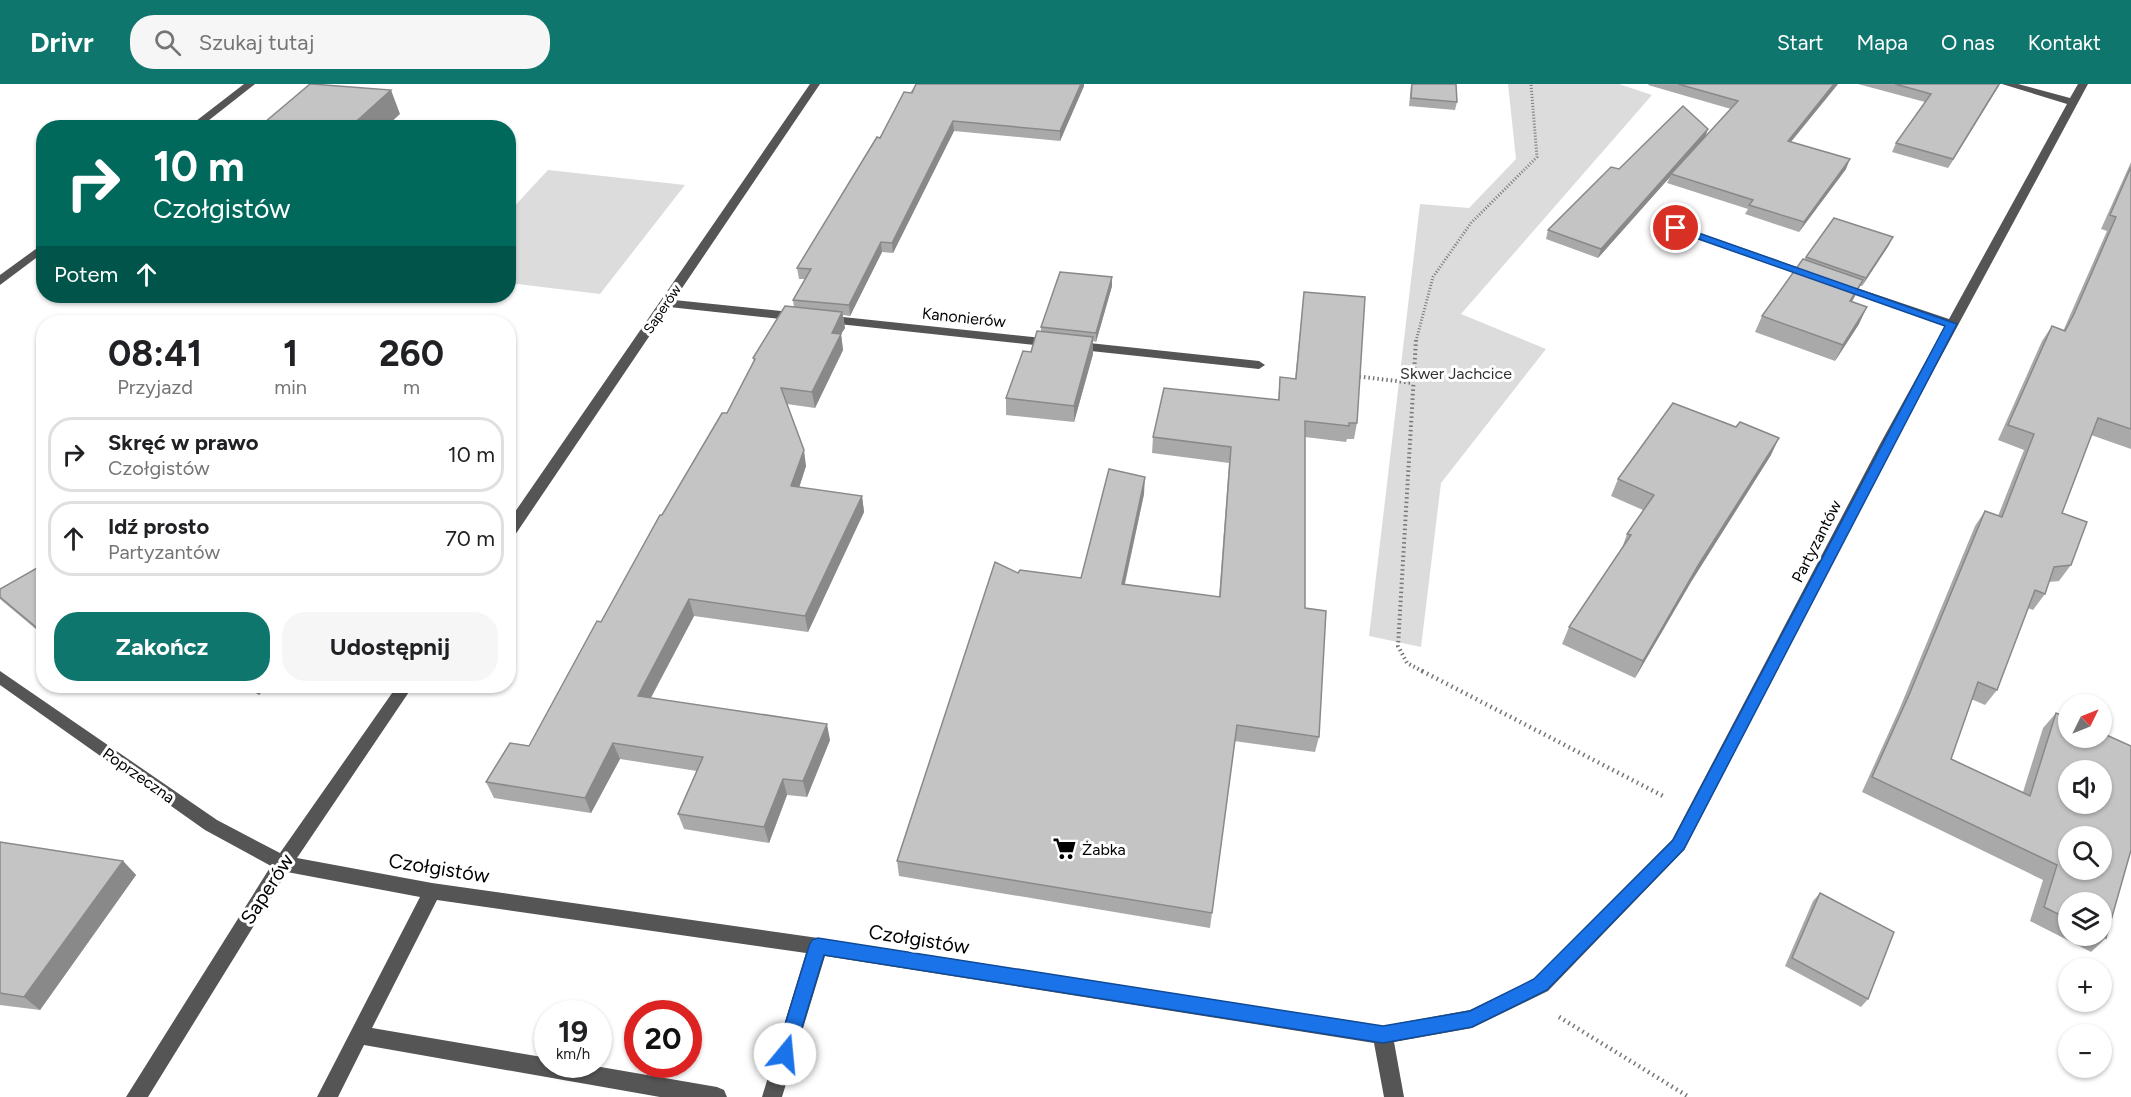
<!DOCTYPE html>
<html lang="pl">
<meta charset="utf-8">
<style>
:root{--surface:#fff;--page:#f6f6f6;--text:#202124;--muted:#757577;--line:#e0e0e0;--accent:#0f766e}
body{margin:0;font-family:Figtree,sans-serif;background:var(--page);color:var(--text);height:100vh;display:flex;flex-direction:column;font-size:22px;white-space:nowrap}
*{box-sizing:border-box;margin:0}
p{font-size:20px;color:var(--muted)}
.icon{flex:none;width:33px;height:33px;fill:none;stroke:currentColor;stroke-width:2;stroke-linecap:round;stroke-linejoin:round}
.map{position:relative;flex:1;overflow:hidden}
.side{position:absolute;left:36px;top:231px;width:480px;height:378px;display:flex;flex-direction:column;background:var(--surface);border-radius:24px;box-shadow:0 2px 4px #0004}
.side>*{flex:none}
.guide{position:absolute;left:36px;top:36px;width:480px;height:183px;border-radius:24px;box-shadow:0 2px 4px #0004;background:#00695c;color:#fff;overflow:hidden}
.needle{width:39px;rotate:47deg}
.fabs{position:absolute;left:2058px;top:610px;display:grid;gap:12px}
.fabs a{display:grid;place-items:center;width:54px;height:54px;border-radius:50%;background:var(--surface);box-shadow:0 2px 4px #0004;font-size:30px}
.speed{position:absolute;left:534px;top:916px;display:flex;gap:12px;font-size:30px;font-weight:700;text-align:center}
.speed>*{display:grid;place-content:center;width:78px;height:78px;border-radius:50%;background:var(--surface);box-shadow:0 2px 4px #0004;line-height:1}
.speed small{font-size:15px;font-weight:400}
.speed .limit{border:9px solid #d22;background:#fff;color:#111}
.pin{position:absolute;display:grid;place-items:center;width:51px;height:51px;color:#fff;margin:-26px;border:3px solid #fff;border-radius:50%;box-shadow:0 2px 6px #0007}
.me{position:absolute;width:66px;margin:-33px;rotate:17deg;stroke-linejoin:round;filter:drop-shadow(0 0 4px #0008)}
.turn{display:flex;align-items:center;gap:21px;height:126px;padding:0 18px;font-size:27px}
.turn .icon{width:78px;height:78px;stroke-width:2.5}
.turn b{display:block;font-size:42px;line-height:51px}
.then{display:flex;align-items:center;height:57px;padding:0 18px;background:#0003;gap:12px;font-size:22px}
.eta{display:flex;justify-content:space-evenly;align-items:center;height:102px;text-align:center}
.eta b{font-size:36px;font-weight:700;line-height:42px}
.cta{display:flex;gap:12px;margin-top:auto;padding:12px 18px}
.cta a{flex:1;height:69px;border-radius:24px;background:var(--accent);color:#fff;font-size:24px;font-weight:700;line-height:69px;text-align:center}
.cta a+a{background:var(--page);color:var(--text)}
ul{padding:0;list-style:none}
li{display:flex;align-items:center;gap:18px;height:75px;margin:0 12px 9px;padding:0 6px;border:3px solid var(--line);border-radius:24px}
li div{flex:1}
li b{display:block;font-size:22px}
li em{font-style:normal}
header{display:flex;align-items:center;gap:36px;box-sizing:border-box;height:84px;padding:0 30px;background:var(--accent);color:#fff}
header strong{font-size:28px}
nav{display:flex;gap:33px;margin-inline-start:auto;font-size:21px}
.search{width:420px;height:54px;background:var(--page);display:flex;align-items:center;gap:15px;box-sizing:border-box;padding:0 21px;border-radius:24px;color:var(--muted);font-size:22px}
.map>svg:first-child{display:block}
.green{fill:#dcdcdc}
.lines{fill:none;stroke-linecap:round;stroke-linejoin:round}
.path-far2{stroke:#777;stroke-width:3;stroke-dasharray:1 2;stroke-linecap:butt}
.path-far1{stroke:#777;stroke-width:4;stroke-dasharray:1.5 3;stroke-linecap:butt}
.path{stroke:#777;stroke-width:4.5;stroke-dasharray:1.5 4;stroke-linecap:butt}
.minor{fill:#555;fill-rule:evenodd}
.wall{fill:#a9a9a9;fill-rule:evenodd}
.shaded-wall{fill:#898989}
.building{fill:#c4c4c4;stroke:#898989;stroke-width:1.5;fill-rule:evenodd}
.route{fill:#1a73e8;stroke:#114b97;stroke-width:1.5}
.labels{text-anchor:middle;stroke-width:6;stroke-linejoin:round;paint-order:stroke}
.far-street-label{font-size:14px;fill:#000;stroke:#fff}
.street-label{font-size:16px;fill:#000;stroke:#fff}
.park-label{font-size:16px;fill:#333;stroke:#fff}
.poi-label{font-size:16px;fill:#000;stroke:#fff;text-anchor:start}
.near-street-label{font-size:20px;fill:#000;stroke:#fff}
</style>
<header>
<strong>Drivr</strong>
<div class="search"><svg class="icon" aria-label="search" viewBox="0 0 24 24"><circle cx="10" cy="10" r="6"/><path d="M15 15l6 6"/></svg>Szukaj tutaj</div>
<nav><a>Start</a><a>Mapa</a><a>O nas</a><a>Kontakt</a></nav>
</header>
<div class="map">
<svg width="2131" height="1013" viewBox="0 0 2131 1013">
<rect width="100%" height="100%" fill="#fff"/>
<g class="green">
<path d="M 1508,0 L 1619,0 L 1652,11 L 1461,230 L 1546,265 L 1441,399 L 1421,563 L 1369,552 L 1420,120 L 1469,124 L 1516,75 Z"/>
<path d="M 548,86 L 685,101 L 600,210 L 509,199 L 509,128 Z"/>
</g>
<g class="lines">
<path class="path-far2" d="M 1416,257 L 1433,193 L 1471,139 L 1537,73 L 1531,0"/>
<g class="path-far1">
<path d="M 1416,256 L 1398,562 L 1407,579 L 1424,588"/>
<path d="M 1355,292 L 1413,299"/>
</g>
<g class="path">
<path d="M 1422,587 L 1663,712"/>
<path d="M 1559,933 L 1689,1013"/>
</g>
<g class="minor">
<path d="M 244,0 L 255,0 L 199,44 L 187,44 Z"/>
<path d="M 810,0 L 820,0 L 674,216 L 800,229 L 806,233 L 800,237 L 669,223 L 513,454 L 508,455 L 508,438 Z"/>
<path d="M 2002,0 L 2018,0 L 2070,14 L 2078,0 L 2088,0 L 1894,360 L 1684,766 L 1548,907 L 1472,944 L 1394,958 L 1404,1013 L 1384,1013 L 1374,959 L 825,872 L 782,1013 L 762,1013 L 806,869 L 437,816 L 372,944 L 548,974 L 548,981 L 589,981 L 717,1003 L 724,1006 L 727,1013 L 660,1013 L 364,961 L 338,1013 L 317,1013 L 420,813 L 287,788 L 148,1013 L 126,1013 L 271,782 L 205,746 L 0,601 L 0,587 L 217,736 L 280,769 L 397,602 L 413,602 L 297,774 L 432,799 L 818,854 L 1383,942 L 1470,926 L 1534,895 L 1672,756 L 1880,360 L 1945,242 L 1832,201 L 1834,199 L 1842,199 L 1949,235 L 2067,20 Z"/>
<path d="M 1676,141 L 1817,190 L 1819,192 L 1817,194 L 1809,194 L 1672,146 L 1672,142 Z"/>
<path d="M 44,159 L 44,168 L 0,201 L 0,191 Z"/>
<path d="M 824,231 L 1259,277 L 1265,281 L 1259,285 L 820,238 L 820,232 Z"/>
</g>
</g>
<g class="wall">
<path d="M 916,0 L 1084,0 L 1084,2 L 1060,57 L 954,47 L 893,169 L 882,168 L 850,232 L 843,231 L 845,244 L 841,250 L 843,266 L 815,324 L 787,320 L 806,382 L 799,404 L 862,412 L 864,428 L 808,548 L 694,532 L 651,614 L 830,656 L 807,713 L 787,711 L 769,759 L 684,745 L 678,730 L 697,687 L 620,675 L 591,729 L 494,714 L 486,698 L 529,662 L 662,431 L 727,329 L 754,277 L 753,274 L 794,223 L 793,216 L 805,195 L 799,195 L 797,184 L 880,54 Z"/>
<path d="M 1411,0 L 1456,0 L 1457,18 L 1455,26 L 1409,22 Z"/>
<path d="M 1649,0 L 1838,0 L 1791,58 L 1846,85 L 1799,148 L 1745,130 L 1748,125 L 1667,99 L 1670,93 L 1598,174 L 1546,155 L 1548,146 L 1619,85 L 1708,45 L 1705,53 L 1731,25 L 1648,1 Z"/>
<path d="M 1858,0 L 2000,0 L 1948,84 L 1892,68 L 1896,59 L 1925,18 Z"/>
<path d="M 2131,78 L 2131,365 L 2091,351 L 2062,429 L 2087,438 L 2071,481 L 2059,497 L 2049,498 L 2045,510 L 2033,526 L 2028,524 L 1997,606 L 1985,621 L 1971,615 L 1951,675 L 2023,708 L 2043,644 L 2056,629 L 2068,634 L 2068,654 L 2102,654 L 2102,649 L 2131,662 L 2131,766 L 2106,854 L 2091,868 L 2030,837 L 2043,796 L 1862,708 L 1899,626 L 1975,442 L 1985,427 L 1998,432 L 2024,366 L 1998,356 L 2042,257 L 2052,242 L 2064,246 L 2064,245 L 2107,147 L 2101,145 ZM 2068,687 L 2102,687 L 2102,720 L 2068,720 ZM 2068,753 L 2102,753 L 2102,786 L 2068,786 ZM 2068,819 L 2102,819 L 2102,852 L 2068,852 Z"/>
<path d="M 1889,161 L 1862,202 L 1860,202 L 1852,218 L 1859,240 L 1835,277 L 1755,248 L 1762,232 L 1806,173 Z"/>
<path d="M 1112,193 L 1112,202 L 1096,258 L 1093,257 L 1093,270 L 1074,338 L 1006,331 L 1006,314 L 1041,248 L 1041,243 Z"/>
<path d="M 1304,208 L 1357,339 L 1354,355 L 1347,355 L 1346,358 L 1305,353 L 1305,524 L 1319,653 L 1315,668 L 1234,657 L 1210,844 L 899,792 L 897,777 L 1018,489 L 1081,494 L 1144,410 L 1125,500 L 1219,513 L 1229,379 L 1152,369 L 1153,353 L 1278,316 L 1280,293 L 1295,295 Z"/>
<path d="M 1771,371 L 1691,498 L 1635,594 L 1562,560 L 1569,543 L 1621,467 L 1627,450 L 1643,426 L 1611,412 L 1618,395 Z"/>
<path d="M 44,480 L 44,552 L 0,515 L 0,505 Z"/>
<path d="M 242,602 L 266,602 L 259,611 Z"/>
<path d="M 0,758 L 123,777 L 136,791 L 40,926 L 0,921 Z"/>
<path d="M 1820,809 L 1868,915 L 1861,923 L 1785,882 L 1813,817 Z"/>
</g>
<g class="shaded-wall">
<path d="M 1081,0 L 1084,0 L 1084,2 L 1060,57 L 1060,47 Z"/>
<path d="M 1834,0 L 1838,0 L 1784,66 L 1788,57 Z"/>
<path d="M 1999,0 L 2000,0 L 1948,84 L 1953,75 Z"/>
<path d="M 391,6 L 400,30 L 385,44 L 349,44 Z"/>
<path d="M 953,37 L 954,47 L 893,169 L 892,159 Z"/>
<path d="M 1708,45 L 1705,53 L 1671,90 L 1670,93 L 1598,174 L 1601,165 Z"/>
<path d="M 1850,75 L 1846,85 L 1799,148 L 1804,138 Z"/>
<path d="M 1893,153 L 1889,161 L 1862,202 L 1866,194 Z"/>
<path d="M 881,158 L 882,168 L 850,232 L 849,221 Z"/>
<path d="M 1112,193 L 1112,202 L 1096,258 L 1096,249 Z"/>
<path d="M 1863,196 L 1855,212 L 1841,234 L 1850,217 Z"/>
<path d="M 1867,223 L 1859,240 L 1835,277 L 1843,261 Z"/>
<path d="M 842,228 L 845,244 L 841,250 L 843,266 L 815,324 L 812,308 L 832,249 Z"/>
<path d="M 1093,253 L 1093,270 L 1074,338 L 1074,322 Z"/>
<path d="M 1779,354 L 1771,371 L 1691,498 L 1635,594 L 1643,577 L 1699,480 Z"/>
<path d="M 804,366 L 806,382 L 794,419 L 791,402 Z"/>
<path d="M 1145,393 L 1144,410 L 1121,516 L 1122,500 Z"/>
<path d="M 862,412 L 864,428 L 808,548 L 805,532 Z"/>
<path d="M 689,515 L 694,532 L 643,628 L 638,612 Z"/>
<path d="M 253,602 L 266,602 L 259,611 Z"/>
<path d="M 827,640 L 830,656 L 807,713 L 803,697 Z"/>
<path d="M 613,659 L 620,675 L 591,729 L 585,714 Z"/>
<path d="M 783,695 L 787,711 L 769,759 L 764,743 Z"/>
<path d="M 123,777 L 136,791 L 40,926 L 24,913 Z"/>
</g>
<g class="building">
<path d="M 310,0 L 312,0 L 391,6 L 349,44 L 258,44 Z"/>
<path d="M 916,0 L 1081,0 L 1060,47 L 953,37 L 892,159 L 881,158 L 849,221 L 793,216 L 811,185 L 797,184 L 877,53 L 880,54 L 904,8 L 912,9 Z"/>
<path d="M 1412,0 L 1456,0 L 1457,18 L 1411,14 Z"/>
<path d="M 1678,0 L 1834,0 L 1788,57 L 1850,75 L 1804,138 L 1749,121 L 1753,116 L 1671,90 L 1738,17 Z"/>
<path d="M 1895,0 L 1999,0 L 1953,75 L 1896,59 L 1931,10 Z"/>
<path d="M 1683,22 L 1708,45 L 1601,165 L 1548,146 L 1611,83 L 1619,85 Z"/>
<path d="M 2131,83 L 2131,345 L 2098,334 L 2062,429 L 2087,438 L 2071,481 L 2054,483 L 2045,510 L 2035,506 L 1997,606 L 1978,598 L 1951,675 L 2030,712 L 2056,629 L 2068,634 L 2068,654 L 2102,654 L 2102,649 L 2131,662 L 2131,766 L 2106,854 L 2102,851 L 2102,819 L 2068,819 L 2068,835 L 2044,823 L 2057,781 L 1872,693 L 1909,611 L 1985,427 L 2002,433 L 2034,350 L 2008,341 L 2052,242 L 2065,247 L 2074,230 L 2116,133 L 2110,131 ZM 2068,687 L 2102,687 L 2102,720 L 2068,720 ZM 2068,753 L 2102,753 L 2102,786 L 2068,786 Z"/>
<path d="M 1834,134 L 1893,153 L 1866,194 L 1806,173 Z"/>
<path d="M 1803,175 L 1863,196 L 1850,217 L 1867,223 L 1843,261 L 1762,232 Z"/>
<path d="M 1060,188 L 1112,193 L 1096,249 L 1041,243 Z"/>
<path d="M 1304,208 L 1365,213 L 1357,339 L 1349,339 L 1349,342 L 1305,337 L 1305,524 L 1326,527 L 1319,653 L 1237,641 L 1212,829 L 897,777 L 995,478 L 1018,489 L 1020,486 L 1081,494 L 1109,385 L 1145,393 L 1122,500 L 1220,513 L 1231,363 L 1153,353 L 1164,304 L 1279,316 L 1280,293 L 1296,295 Z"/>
<path d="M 785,222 L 842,228 L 832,249 L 841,250 L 812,308 L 781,304 L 804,366 L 791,402 L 862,412 L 805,532 L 689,515 L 638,612 L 827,640 L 803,697 L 783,695 L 764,743 L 678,730 L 703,673 L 613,659 L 585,714 L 486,698 L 510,659 L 529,662 L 597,537 L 601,538 L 660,431 L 662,431 L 722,329 L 727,329 L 755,275 L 753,274 Z"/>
<path d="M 1037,247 L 1093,253 L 1074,322 L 1006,314 L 1023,267 L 1031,268 Z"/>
<path d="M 1673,319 L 1736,343 L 1740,338 L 1779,354 L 1699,480 L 1643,577 L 1569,543 L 1631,451 L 1627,450 L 1654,411 L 1618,395 Z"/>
<path d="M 44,480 L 44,547 L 42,548 L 0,513 L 0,505 Z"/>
<path d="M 0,758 L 123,777 L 24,913 L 0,909 Z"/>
<path d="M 1820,809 L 1894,848 L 1868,915 L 1792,874 Z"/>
</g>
<path class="route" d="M 1676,141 L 1957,240 L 1684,765 L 1547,906 L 1472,943 L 1383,959 L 824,871 L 794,970 L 792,976 L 785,979 L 779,976 L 776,970 L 809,862 L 812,856 L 818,854 L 1383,942 L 1470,927 L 1534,895 L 1673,756 L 1945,242 L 1673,146 L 1671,144 Z"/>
<defs>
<symbol id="supermarket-bare" viewBox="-9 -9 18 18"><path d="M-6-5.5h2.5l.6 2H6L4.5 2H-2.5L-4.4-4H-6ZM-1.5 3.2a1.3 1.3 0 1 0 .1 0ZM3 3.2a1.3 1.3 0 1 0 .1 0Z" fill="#000" stroke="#fff" stroke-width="2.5" paint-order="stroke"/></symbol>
</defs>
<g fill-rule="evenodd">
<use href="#supermarket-bare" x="1048" y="748" width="33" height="33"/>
</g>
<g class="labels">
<g class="far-street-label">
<text transform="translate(662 225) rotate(-56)" y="5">Saperów</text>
</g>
<g class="street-label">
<text transform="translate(964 233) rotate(6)" y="6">Kanonierów</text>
<text transform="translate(1816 457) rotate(-63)" y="6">Partyzantów</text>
<text transform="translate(139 691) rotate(35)" y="6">Poprzeczna</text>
</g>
<g class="park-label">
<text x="1456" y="295">Skwer Jachcice</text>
</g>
<g class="poi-label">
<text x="1082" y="771">Żabka</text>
</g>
<g class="near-street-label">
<text transform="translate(439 784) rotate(9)" y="7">Czołgistów</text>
<text transform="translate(267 805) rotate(-57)" y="7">Saperów</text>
<text transform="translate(919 855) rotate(9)" y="7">Czołgistów</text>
</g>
</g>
</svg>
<div class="fabs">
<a><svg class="needle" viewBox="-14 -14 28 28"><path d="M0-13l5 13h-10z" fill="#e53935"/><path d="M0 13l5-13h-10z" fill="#757577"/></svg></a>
<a><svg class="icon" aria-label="sound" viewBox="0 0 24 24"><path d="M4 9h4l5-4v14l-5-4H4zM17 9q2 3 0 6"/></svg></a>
<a><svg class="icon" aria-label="search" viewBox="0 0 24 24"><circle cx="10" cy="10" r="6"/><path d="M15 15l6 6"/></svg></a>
<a><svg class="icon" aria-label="layers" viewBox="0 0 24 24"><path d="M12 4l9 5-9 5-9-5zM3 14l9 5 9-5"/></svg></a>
<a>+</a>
<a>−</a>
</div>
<div class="speed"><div>19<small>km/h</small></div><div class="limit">20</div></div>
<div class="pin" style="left:1676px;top:144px;background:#d93025"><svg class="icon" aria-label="arrive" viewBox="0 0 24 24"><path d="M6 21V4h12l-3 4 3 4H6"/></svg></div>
<svg class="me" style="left:785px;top:970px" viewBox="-20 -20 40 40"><circle r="19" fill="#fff"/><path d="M0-13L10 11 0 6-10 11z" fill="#1a73e8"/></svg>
<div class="guide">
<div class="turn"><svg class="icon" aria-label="right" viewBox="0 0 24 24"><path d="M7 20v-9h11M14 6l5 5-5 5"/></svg><div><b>10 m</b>Czołgistów</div></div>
<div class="then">Potem<svg class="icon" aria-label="ahead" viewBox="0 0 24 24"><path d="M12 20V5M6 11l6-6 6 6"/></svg></div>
</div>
<section class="side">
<div class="eta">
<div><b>08:41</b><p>Przyjazd</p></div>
<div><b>1</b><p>min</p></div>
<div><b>260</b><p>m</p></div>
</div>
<ul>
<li><svg class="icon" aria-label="right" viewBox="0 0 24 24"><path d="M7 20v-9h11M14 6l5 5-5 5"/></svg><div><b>Skręć w prawo</b><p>Czołgistów</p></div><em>10 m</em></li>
<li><svg class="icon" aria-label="ahead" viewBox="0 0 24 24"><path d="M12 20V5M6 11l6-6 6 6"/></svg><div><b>Idź prosto</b><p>Partyzantów</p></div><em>70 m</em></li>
</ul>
<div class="cta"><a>Zakończ</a><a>Udostępnij</a></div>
</section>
</div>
